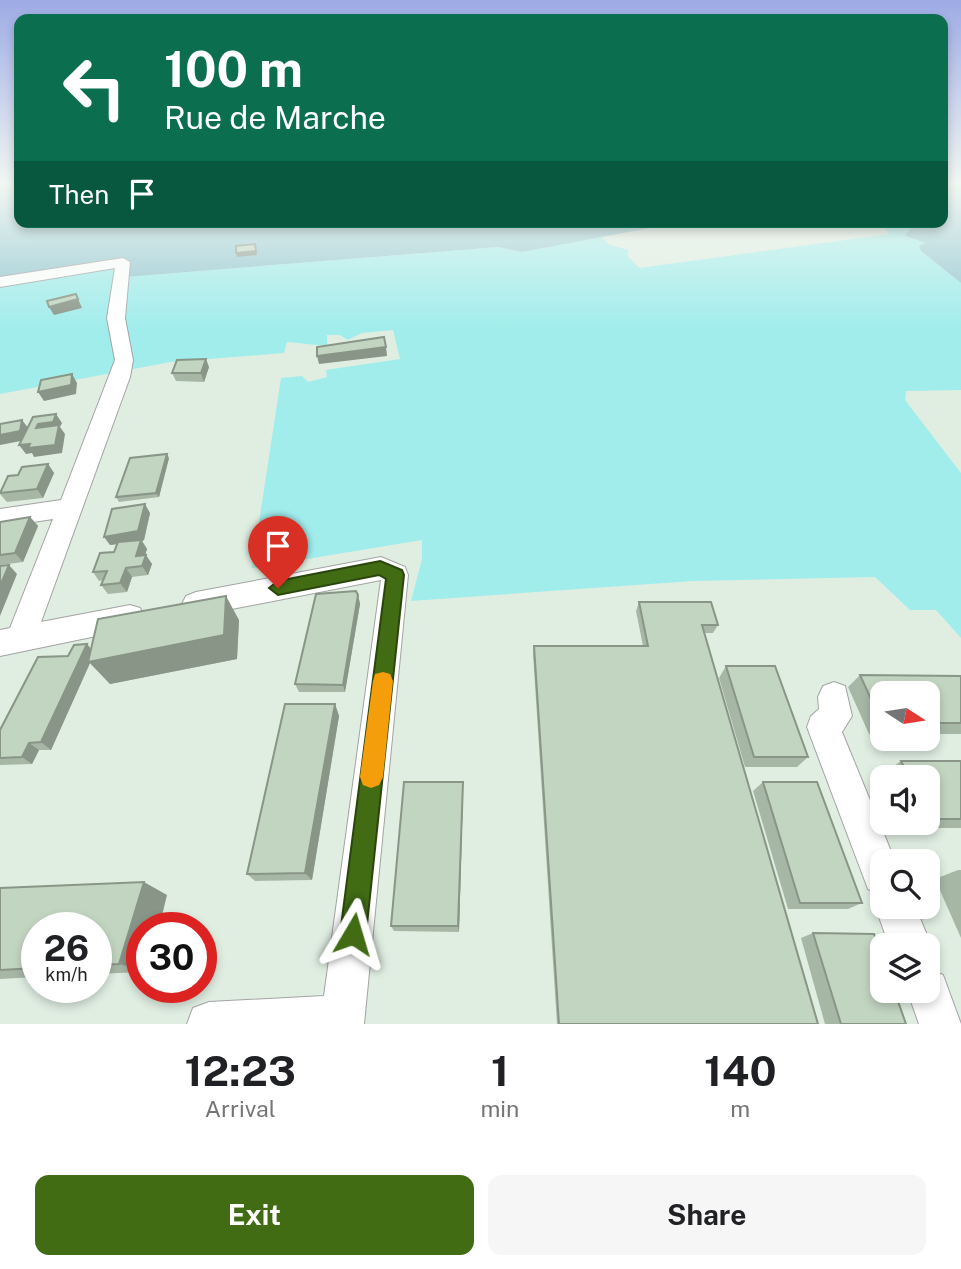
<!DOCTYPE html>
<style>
:root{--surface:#fff;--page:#f6f6f6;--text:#202124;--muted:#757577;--accent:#416c14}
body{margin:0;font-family:"Public Sans",sans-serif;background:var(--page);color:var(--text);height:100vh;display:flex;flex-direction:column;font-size:26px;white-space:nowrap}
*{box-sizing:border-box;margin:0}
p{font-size:23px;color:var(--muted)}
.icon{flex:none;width:38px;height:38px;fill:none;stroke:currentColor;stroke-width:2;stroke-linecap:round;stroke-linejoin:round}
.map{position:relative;height:1024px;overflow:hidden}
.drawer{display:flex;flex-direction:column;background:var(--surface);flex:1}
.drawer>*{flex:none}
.hud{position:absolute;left:14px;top:14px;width:934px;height:214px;border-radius:14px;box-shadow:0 4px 10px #0003;background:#0b6e4f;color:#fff;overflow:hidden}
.needle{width:46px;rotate:102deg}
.buttons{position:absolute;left:870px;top:681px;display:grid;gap:14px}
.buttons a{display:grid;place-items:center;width:70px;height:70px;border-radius:14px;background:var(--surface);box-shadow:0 4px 10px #0003;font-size:35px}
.speed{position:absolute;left:21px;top:912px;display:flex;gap:14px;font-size:35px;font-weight:700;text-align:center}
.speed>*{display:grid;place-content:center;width:91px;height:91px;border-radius:50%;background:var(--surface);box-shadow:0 4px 10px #0003;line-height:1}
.speed small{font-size:18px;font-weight:400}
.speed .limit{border:10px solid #d22;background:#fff;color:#111}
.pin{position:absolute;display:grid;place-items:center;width:60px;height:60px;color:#fff;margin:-72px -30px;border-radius:50% 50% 50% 0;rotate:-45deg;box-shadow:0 0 7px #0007}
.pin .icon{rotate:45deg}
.me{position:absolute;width:77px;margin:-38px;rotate:7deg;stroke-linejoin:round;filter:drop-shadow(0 0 5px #0008)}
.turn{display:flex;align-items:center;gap:24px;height:147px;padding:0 35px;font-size:32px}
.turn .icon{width:91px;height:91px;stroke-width:2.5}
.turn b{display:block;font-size:49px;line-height:60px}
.then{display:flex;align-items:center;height:66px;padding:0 35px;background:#0003;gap:14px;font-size:26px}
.eta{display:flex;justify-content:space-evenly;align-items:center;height:119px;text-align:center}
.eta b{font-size:42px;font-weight:700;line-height:49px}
.cta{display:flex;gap:14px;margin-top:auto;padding:14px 35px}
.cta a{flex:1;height:80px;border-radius:14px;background:var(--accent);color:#fff;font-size:28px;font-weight:700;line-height:80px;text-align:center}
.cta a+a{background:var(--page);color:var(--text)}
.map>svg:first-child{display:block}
.grass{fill:#a1edec}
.forest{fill:#92c6d1}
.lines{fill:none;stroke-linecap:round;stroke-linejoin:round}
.minor-casing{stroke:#a3a3a3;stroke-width:2}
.minor{fill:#fff;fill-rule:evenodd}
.wall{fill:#a7b7a6}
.shaded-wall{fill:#889587}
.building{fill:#c2d5c1;stroke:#889587;stroke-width:2}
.route{fill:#416c14;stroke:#2a460d;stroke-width:2}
.slow{fill:#f59e0b}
</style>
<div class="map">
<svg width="961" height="1024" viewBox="0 0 961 1024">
<rect width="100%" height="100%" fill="#e0eee2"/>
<path class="grass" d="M 877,222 L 926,222 L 912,226 L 928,244 L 921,251 L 961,283 L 961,390 L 906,391 L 905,400 L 961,473 L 961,638 L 936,610 L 910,610 L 875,577 L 693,581 L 411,601 L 422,559 L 422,540 L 252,568 L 281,378 L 302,376 L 308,382 L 327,377 L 326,370 L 400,359 L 393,330 L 362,333 L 348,340 L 340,335 L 327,335 L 327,346 L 287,342 L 284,353 L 171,362 L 0,394 L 0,282 L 123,262 L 125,277 L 498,247 L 522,252 L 601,237 L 610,245 L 629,250 L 627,255 L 639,268 L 890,234 Z"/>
<g class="forest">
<path d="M 0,185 L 19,185 L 19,222 L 682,222 L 522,252 L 498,247 L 125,277 L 123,263 L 0,282 Z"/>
<path d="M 943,185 L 961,185 L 961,283 L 921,251 L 919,246 L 926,243 L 905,236 L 912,226 L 943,222 Z"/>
</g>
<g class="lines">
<defs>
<g id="minor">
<path d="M 123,258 L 130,262 L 125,318 L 133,360 L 130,377 L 41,622 L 130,605 L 140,608 L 144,617 L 140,626 L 130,629 L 0,656 L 0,630 L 10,628 L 53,519 L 0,527 L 0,509 L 61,500 L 115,360 L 107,318 L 115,268 L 0,287 L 0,277 Z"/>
<path d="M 381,557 L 405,567 L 408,575 L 364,1024 L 187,1024 L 193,1008 L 209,1002 L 324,996 L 381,580 L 196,616 L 186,612 L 182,604 L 186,596 L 196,592 Z"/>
<path d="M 834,682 L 845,686 L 852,716 L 842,732 L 895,861 L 882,861 L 882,906 L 915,906 L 931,945 L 928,952 L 928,945 L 889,945 L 875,906 L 880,894 L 868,889 L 807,727 L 811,716 L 819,709 L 818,697 L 823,686 Z"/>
<path d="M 928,969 L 943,975 L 961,1024 L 919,1024 L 907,990 L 928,990 Z"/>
</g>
</defs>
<use href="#minor" class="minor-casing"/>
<use href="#minor" class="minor"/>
</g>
<g class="wall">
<path d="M 209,367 L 204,382 L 176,381 L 172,373 Z"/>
<path d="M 169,458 L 159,497 L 119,502 L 116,497 Z"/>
<path d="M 48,464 L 54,473 L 43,498 L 7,502 L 0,494 L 0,492 L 18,475 Z"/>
<path d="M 150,513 L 144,540 L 142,541 L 147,549 L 145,555 L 152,564 L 148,575 L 132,577 L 127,592 L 108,594 L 101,585 L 103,580 L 99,581 L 93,572 L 114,552 L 117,544 L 110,545 Z"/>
<path d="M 30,517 L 38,526 L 23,562 L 0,565 L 0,522 Z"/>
<path d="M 358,595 L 360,604 L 345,692 L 299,692 L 295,684 Z"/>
<path d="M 639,602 L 718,625 L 713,633 L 704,633 L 818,1024 L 557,1024 L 533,654 L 534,646 L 643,646 L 636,611 Z"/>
<path d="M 239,620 L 237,659 L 110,684 L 90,663 L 51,750 L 39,750 L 32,764 L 0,765 L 0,730 L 68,656 L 87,644 L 91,649 Z"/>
<path d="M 726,666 L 808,757 L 797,767 L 745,767 L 719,678 Z"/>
<path d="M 860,675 L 961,676 L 961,734 L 928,734 L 928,693 L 882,693 L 882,734 L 869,734 L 848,687 Z"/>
<path d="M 335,704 L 339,716 L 312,880 L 255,881 L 247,874 Z"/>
<path d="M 901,761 L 961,761 L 961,828 L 913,828 L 910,822 L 928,822 L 928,777 L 890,777 L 887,771 Z"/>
<path d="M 763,782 L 862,903 L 848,909 L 788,909 L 753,791 Z"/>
<path d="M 463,792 L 459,932 L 394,931 L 391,926 Z"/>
<path d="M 958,870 L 961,870 L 961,938 L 935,879 Z"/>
<path d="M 0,888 L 167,895 L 142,928 L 142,972 L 96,974 L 96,928 L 37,928 L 37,977 L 0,979 Z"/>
<path d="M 813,933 L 906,1024 L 825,1024 L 801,938 Z"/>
</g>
<g class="shaded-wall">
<path d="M 255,244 L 257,255 L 237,257 L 236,253 Z"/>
<path d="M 76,294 L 82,308 L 54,315 L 49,307 Z"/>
<path d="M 386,347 L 387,356 L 319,364 L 317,356 Z"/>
<path d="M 206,359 L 209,367 L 204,382 L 201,373 Z"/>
<path d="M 72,374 L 77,383 L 76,394 L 44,401 L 38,392 Z"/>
<path d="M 56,414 L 62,423 L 60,427 L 65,434 L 62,453 L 34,457 L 32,453 L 26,454 L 19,445 L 36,428 L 38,424 Z"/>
<path d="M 22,420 L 29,429 L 26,440 L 0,445 L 0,435 Z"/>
<path d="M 167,454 L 169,458 L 159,497 L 156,493 Z"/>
<path d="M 48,464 L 54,473 L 43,498 L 37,489 Z"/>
<path d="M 145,504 L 150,513 L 144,540 L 142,541 L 147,549 L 142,565 L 136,556 L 141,541 L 110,545 L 104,537 Z"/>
<path d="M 30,517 L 38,526 L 23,562 L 15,553 Z"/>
<path d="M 146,555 L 152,564 L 148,575 L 142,566 Z"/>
<path d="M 9,565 L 17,574 L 0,616 L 0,586 Z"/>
<path d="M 126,568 L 132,577 L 127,592 L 120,583 Z"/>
<path d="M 358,595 L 360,604 L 345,692 L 343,685 Z"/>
<path d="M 226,596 L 239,620 L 237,659 L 110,684 L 90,663 L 51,750 L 41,742 L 87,644 L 94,653 Z"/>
<path d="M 335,704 L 339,716 L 312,880 L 305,873 Z"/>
<path d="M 29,743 L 39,750 L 32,764 L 22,757 Z"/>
<path d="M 463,782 L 463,792 L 459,932 L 458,926 Z"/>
<path d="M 144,882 L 167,895 L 159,928 L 142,928 L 142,970 L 119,964 Z"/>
</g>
<g class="building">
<path d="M 255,244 L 256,251 L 236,253 L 236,246 Z"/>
<path d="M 76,294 L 78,299 L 49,307 L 47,301 Z"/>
<path d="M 384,337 L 386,347 L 317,356 L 317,347 Z"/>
<path d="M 206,359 L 201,373 L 172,373 L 177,360 Z"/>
<path d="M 72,374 L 71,385 L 38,392 L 41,380 Z"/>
<path d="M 56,414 L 53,422 L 38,424 L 36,428 L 59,425 L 55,445 L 28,448 L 30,444 L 19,445 L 33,417 Z"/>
<path d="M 22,420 L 20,431 L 0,435 L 0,424 Z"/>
<path d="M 167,454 L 156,493 L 116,497 L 130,458 Z"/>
<path d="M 48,464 L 37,489 L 0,493 L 8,476 L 18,475 L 22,467 Z"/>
<path d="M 145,504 L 138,531 L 104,537 L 112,509 Z"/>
<path d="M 30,517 L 15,553 L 0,555 L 0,522 Z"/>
<path d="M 141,540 L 136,556 L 146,555 L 142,566 L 126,568 L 120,583 L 101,585 L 107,571 L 93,572 L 100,553 L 114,552 L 118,542 Z"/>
<path d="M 9,565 L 0,586 L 0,566 Z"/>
<path d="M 356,591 L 358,595 L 343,685 L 295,684 L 316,594 Z"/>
<path d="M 226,596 L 224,635 L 88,662 L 98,619 Z"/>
<path d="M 639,602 L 711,602 L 718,625 L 702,625 L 818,1024 L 559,1024 L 534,646 L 648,646 Z"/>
<path d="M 87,644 L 41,742 L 29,743 L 22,757 L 0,758 L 0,730 L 38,657 L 68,656 L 74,645 Z"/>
<path d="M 726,666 L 775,666 L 808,757 L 754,757 Z"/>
<path d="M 860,675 L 961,676 L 961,723 L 928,723 L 928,693 L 882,693 L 882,723 Z"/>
<path d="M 285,704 L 335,704 L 305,873 L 247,874 Z"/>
<path d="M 901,761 L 961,761 L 961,819 L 928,819 L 928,777 L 909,777 Z"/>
<path d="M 404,782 L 463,782 L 458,926 L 391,926 Z"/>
<path d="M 763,782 L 817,782 L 862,903 L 800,903 Z"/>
<path d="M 144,882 L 119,964 L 96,965 L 96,928 L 37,928 L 37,968 L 0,970 L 0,888 Z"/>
<path d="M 813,933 L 874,934 L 882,957 L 882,990 L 894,990 L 906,1024 L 841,1024 Z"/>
</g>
<linearGradient id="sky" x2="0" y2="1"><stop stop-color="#9dabe5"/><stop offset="0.56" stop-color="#f1f7f2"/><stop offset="1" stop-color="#f1f7f2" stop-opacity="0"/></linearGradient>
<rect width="961" height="329" fill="url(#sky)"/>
<path class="route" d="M 380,561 L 402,570 L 404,575 L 366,934 L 362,943 L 353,947 L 344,943 L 340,934 L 386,579 L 379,575 L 278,595 L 269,588 L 278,581 Z"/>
<path class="slow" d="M 383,672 L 390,674 L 393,681 L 383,777 L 379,785 L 371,788 L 363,785 L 360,777 L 373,681 L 375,674 Z"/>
</svg>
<div class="buttons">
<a><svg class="needle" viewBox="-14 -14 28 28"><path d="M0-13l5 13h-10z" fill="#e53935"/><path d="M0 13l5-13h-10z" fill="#757577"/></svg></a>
<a><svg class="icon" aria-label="sound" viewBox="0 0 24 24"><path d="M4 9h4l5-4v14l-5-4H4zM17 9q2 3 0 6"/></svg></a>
<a><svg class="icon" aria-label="search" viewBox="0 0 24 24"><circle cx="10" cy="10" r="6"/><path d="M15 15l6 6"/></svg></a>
<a><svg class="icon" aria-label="layers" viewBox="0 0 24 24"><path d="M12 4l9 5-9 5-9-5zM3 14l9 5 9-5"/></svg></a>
</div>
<div class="speed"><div>26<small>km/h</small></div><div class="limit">30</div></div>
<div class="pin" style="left:278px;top:588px;background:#d93025"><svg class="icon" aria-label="arrive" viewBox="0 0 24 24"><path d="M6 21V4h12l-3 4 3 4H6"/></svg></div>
<svg class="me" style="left:353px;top:934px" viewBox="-20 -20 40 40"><path d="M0-17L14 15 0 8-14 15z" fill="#416c14" stroke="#fff" stroke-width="4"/></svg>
<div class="hud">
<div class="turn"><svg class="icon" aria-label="left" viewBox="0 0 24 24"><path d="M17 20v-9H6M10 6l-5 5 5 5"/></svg><div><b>100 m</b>Rue de Marche</div></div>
<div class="then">Then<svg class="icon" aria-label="arrive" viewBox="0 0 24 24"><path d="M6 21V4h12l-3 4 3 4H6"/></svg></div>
</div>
</div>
<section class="drawer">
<div class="eta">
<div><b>12:23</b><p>Arrival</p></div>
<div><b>1</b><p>min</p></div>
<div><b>140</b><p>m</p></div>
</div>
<div class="cta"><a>Exit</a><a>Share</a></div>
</section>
